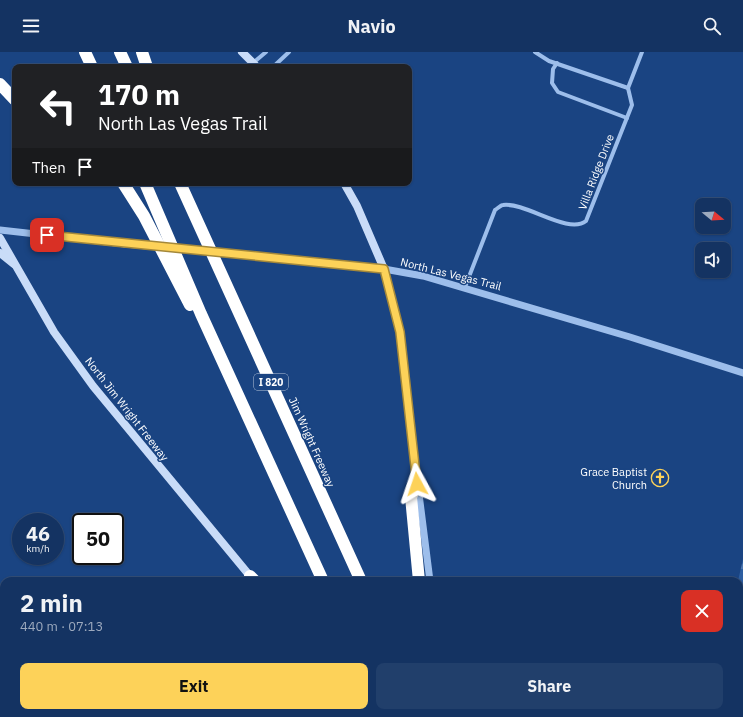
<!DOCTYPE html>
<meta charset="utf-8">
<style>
:root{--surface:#143362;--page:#213f6b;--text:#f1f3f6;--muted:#9daabe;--line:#334e77;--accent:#fdd259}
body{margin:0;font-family:"IBM Plex Sans",sans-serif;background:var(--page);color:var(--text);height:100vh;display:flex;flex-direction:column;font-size:15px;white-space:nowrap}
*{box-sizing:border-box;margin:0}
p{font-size:13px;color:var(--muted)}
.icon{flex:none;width:22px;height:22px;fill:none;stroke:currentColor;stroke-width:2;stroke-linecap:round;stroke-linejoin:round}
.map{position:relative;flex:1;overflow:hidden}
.drawer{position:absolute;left:0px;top:525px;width:743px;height:140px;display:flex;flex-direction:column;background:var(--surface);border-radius:12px 12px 0 0;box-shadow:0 1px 3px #0004,0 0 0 1px var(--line)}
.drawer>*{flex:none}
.banner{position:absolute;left:12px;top:12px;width:400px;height:122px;border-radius:8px;box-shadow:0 1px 3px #0004,0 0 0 1px var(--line);background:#202124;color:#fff;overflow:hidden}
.needle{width:26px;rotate:108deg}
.controls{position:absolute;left:695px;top:146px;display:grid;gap:8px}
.controls a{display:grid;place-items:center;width:36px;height:36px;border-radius:8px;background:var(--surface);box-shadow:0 1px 3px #0004,0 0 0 1px var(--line);font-size:20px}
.speed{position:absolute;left:12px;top:461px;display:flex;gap:8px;font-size:20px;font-weight:700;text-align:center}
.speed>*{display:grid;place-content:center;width:52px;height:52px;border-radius:50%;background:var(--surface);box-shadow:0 1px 3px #0004,0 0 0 1px var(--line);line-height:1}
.speed small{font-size:10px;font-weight:400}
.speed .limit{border:2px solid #111;border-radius:6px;background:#fff;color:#111}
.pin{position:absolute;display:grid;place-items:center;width:34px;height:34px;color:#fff;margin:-17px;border-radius:8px;box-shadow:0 2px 6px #0006}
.me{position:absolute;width:44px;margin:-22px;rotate:355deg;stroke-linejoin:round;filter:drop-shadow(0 0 3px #0008)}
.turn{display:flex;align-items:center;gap:14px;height:84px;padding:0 20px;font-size:18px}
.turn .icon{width:52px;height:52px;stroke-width:2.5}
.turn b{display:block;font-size:28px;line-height:34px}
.then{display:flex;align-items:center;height:38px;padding:0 20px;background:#0003;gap:8px;font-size:15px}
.round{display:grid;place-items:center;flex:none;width:42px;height:42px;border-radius:8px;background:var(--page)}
.headline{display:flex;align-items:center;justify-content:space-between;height:68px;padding:0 20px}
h1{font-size:24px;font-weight:800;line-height:30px}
.cta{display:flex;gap:8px;margin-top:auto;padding:8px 20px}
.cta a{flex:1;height:46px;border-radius:8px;background:var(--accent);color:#111;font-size:16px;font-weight:800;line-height:46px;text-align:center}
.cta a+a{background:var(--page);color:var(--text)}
header{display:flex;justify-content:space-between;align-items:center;height:52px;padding:0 20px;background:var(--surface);font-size:18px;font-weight:800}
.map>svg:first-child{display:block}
.forest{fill:url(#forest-firs)}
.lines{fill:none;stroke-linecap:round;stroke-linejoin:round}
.minor{stroke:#9dbeeb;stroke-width:4}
.tertiary{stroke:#9dbeeb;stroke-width:7}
.secondary{stroke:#c9dcf8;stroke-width:8}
.motorway{stroke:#fff;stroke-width:12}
.tertiary-bridge{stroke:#9dbeeb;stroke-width:7}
.route-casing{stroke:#a4883a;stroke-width:10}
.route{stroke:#fdd259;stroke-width:7}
.labels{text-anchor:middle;stroke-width:3;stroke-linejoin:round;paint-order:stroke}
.shield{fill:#1a4482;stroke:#bac7da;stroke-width:1}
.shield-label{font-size:10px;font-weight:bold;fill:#fff}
.street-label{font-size:11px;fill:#fff;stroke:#1a4482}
.poi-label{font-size:11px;fill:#fff;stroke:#1a4482;text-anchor:end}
</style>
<header><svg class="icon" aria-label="menu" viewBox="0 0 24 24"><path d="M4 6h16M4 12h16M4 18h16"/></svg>Navio<svg class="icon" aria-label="search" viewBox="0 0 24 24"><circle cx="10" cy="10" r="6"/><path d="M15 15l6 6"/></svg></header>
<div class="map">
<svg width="743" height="665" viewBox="0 0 743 665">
<defs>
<pattern id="forest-firs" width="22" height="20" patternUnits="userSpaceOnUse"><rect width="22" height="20" fill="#2d5ea1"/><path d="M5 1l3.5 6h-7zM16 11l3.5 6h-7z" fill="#4c76af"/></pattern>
</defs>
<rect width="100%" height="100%" fill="#1a4482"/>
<g class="forest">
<path d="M 743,507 L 743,665 L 693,665 L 695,661 L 739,661 L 738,529 Z"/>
<path d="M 0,615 L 4,616 L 4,661 L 142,661 L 155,665 L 0,665 Z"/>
</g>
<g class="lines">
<g class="minor">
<path d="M 535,0 L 549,9 L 628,36"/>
<path d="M 253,11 L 266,0"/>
<path d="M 557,11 L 553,17 L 552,31 L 558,40 L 627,66"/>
<path d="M 273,15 L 289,0"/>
<path d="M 465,235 L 495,158 C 498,156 501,153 503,153 C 526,150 568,183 586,169 L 632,53 L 628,36 L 642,0"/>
</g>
<g class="tertiary">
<path d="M 0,178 L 125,192"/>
<path d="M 249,203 L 384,217 L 423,224 L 630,285 L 743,321"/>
<path d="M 418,434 L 430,529"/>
<path d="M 328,661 L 330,665"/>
<path d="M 477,661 L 478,665"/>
</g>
<g class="secondary">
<path d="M 242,0 L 257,15"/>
<path d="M 344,131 L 357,154 L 384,217 L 400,280 L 417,432"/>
<path d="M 0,186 L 54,280 L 93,334 L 250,524"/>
<path d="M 0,201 L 14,212"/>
</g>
<g class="motorway">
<path d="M 85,0 L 92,15"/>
<path d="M 120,0 L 127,15"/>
<path d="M 142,0 L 147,15"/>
<path d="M 0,32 L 15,48"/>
<path d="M 123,131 L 144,164 L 190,253"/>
<path d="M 145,131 L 201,262 L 323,529"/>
<path d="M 180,131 L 361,529"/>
<path d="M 417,432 L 411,445 L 419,529"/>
<path d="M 250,524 L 255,529"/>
<path d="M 359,661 L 362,665"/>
<path d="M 384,661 L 386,665"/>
<path d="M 421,661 L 423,665"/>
<path d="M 452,661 L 453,665"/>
</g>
<path class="tertiary-bridge" d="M 125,192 L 249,203"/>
</g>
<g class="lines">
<defs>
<path id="route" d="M 47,183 L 384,217 L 400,280 L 417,432"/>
</defs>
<use href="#route" class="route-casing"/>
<use href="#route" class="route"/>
</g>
<defs>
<symbol id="church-ring" viewBox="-11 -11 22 22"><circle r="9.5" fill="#1a4482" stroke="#fdd259" stroke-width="1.5"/><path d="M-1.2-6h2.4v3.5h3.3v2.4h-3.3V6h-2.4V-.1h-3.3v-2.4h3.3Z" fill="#fdd259"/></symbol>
</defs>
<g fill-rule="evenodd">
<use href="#church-ring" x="650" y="416" width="20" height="20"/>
</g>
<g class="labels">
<rect class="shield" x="254" y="322" width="34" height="16" rx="3"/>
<g class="shield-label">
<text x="271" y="334">I 820</text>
</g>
<g class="street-label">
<text transform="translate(596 120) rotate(-69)" y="4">Villa Ridge Drive</text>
<text transform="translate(451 222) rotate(14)" y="4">North Las Vegas Trail</text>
<text transform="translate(127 357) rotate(52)" y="4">North Jim Wright Freeway</text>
<text transform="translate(312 390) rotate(66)" y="4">Jim Wright Freeway</text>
</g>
<g class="poi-label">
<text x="647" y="424">Grace Baptist<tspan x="647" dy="13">Church</tspan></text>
</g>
</g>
</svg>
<div class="controls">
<a><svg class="needle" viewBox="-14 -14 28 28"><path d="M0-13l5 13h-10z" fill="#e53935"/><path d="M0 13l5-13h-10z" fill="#9daabe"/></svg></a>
<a><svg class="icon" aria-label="sound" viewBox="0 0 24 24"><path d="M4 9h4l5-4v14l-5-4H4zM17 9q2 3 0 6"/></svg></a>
</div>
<div class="speed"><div>46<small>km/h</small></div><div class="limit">50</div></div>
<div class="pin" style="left:47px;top:183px;background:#d93025"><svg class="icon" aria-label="arrive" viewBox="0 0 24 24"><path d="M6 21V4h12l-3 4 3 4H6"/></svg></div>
<svg class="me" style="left:417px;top:432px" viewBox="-20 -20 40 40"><path d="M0-17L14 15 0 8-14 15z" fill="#fdd259" stroke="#fff" stroke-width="4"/></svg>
<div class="banner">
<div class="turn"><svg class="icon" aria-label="left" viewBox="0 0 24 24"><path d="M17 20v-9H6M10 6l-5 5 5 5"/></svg><div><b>170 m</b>North Las Vegas Trail</div></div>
<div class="then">Then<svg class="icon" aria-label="arrive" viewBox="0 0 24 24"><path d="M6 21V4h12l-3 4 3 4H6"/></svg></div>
</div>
<section class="drawer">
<div class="headline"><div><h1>2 min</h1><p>440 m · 07:13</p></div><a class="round" style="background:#d93025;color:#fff"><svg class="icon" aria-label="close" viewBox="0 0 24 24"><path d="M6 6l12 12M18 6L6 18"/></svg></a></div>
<div class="cta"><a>Exit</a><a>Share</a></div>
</section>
</div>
